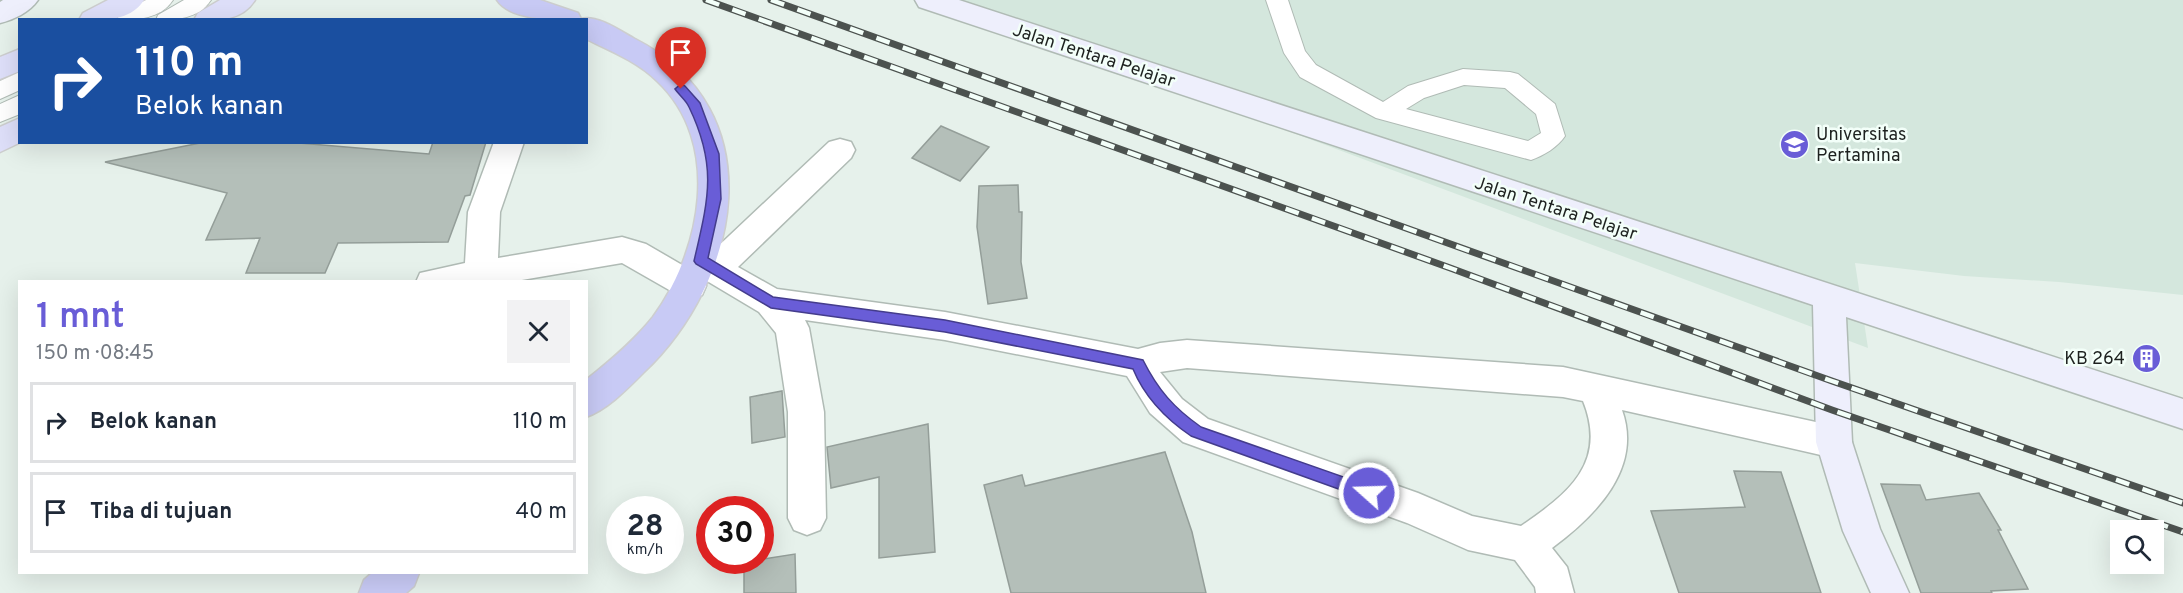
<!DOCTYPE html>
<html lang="id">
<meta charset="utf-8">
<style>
:root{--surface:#fff;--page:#f2f2f3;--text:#1f2937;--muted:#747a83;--line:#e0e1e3;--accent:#695dd7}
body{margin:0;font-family:Overpass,sans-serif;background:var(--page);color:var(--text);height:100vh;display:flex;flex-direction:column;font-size:22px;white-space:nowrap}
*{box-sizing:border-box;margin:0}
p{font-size:20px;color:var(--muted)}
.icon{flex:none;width:33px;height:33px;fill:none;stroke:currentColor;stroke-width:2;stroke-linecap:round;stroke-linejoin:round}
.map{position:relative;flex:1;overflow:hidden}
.details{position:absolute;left:18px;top:280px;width:570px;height:294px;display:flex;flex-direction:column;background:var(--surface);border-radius:0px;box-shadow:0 6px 24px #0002}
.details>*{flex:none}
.banner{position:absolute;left:18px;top:18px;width:570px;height:126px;border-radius:0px;box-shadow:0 6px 24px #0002;background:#1a4fa0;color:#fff;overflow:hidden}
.tools{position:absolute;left:2110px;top:520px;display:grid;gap:12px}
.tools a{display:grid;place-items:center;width:54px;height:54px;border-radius:0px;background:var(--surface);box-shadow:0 6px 24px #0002;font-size:30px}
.speed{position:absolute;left:606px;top:496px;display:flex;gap:12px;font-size:30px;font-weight:700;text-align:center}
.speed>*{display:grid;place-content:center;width:78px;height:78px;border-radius:50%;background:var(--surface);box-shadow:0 6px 24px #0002;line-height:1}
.speed small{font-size:15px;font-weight:400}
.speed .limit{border:9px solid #d22;background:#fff;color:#111}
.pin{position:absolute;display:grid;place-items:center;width:51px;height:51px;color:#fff;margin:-62px -26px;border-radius:50% 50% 50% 0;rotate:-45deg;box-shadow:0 0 6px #0007}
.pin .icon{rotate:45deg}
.me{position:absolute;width:66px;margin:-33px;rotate:290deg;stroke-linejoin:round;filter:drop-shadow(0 0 4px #0008)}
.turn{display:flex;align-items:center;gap:21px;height:126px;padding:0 18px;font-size:27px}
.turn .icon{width:78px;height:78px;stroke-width:2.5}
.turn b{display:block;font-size:42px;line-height:51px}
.round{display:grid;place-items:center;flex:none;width:63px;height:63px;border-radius:0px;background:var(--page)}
.summary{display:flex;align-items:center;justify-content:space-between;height:102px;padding:0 18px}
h1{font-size:36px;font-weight:600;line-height:45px;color:var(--accent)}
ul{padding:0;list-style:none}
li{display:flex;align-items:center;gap:18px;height:81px;margin:0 12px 9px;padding:0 6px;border:3px solid var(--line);border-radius:0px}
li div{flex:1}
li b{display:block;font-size:22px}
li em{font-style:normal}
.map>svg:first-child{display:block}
.built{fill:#d4e7dd}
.building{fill:#b4bfb9;stroke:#949e99;stroke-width:1.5}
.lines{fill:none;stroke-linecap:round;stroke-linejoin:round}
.lane-casing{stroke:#b0bbb5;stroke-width:2}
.street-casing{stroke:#b0bbb5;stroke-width:3}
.secondary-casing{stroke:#b0bbb5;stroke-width:3}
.primary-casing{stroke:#cdcece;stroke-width:3}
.highway-casing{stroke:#cdcece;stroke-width:3}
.lane{fill:#fff;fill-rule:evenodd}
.street{fill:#fff;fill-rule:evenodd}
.secondary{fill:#eeeffc;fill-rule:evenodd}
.primary{fill:#dedff9;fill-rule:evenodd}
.highway{fill:#c8caf5;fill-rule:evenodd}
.rail-casing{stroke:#4c524f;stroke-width:7}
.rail{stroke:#f3fff9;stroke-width:4.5;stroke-dasharray:14;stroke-linecap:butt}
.route{fill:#695dd7;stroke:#443c8c;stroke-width:1.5}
.labels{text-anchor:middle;stroke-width:5;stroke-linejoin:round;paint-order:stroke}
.street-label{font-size:18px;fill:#1d211f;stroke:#f3fff9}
.poi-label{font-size:18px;fill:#1d211f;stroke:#f3fff9;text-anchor:start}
</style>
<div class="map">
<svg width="2183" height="593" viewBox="0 0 2183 593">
<rect width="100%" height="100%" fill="#e6f1eb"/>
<path class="built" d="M 938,0 L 2183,0 L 2183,295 L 2059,282 L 1964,276 L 1855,263 L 1868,348 Z"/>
<g class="building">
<path d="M 941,126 L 989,147 L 960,181 L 912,158 Z"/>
<path d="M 205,142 L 287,142 L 429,154 L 433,142 L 486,142 L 470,195 L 465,196 L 448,242 L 338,243 L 325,273 L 246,273 L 260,238 L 206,240 L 227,193 L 105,162 Z"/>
<path d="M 1018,185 L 1019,212 L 1022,212 L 1021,262 L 1027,298 L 988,304 L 977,227 L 979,186 Z"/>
<path d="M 782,391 L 785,437 L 752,443 L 750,397 Z"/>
<path d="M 928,424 L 935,552 L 879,558 L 879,477 L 831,488 L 827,447 Z"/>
<path d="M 1165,452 L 1192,532 L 1206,593 L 1011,593 L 984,485 L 1022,475 L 1025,486 Z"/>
<path d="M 1734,471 L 1781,472 L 1821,593 L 1679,593 L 1651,511 L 1745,507 Z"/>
<path d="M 1881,484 L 1920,485 L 1926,500 L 1979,493 L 2001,530 L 1998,530 L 2028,589 L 1991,591 L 1992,593 L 1921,593 Z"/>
<path d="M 795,554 L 796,593 L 744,593 L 744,562 Z"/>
</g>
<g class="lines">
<defs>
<g id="lane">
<path d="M 146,0 L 173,0 C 161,19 136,20 117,20 L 119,15 Z"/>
<path d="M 184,0 L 211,0 C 199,19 175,20 156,20 L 158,15 Z"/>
<path d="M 1266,0 L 1288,0 L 1305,51 L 1316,65 L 1383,102 L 1408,86 L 1463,69 L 1510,72 L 1518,74 L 1555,104 L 1565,136 C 1558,147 1543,156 1531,160 L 1376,118 L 1300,77 L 1284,53 ZM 1464,85 L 1505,88 L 1536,114 L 1541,133 L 1528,141 L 1406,109 L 1424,98 Z"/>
<path d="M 20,72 L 20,90 L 0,99 L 0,81 Z"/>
<path d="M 20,95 L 20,114 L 0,122 L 0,104 Z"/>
</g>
<path id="street" d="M 840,139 L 851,142 L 855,150 L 851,158 L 738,267 L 777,289 L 945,312 L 1138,349 L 1160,343 L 1187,340 L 1563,367 L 1834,426 L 1847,431 L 1852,442 L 1847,453 L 1834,458 L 1622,410 C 1643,469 1595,516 1552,548 L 1567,567 L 1574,593 L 1536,593 L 1535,587 L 1515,560 L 1468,550 L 1407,523 L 1183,442 L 1150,413 L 1127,376 L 945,340 L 805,320 L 809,328 L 824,412 L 826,518 L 820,530 L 807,535 L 794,530 L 788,518 L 788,412 L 776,333 L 759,312 L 702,278 L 706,286 L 702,295 L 690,299 L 678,295 L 622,263 L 510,282 L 416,282 L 420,273 L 465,263 L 468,212 L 494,142 L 524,142 L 500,212 L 498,258 L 622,237 L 646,244 L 689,269 L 685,261 L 690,252 L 701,248 L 712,252 L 829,142 ZM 1187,368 L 1563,397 L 1583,401 C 1608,463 1568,494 1521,526 L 1472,516 L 1418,493 L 1208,419 L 1182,399 L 1160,372 Z"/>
<g id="secondary">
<path d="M 3,0 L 38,0 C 30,12 13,20 0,23 L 0,2 Z"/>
<path d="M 915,0 L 959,0 L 2183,399 L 2183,429 L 1846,317 L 1852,442 L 1880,529 L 1909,593 L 1871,593 L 1843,531 L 1816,442 L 1813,305 L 919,7 Z"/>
</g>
<g id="primary">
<path d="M 108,0 L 144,0 C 130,22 102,20 79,20 L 83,13 Z"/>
<path d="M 220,0 L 255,0 C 241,22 217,20 194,20 L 198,13 Z"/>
<path d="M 20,49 L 20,71 L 0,79 L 0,57 Z"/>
<path d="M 20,118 L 21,142 L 0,152 L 0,127 Z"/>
</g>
<g id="highway">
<path d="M 497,0 L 540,0 L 578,13 L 581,19 C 597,14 622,32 635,39 C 775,110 741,281 643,373 C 627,389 608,409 586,417 L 586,380 C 610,361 634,341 653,317 C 701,251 723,143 657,81 C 638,62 611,51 586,39 L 586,20 C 563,20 511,22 497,0 Z"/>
<path d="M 372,573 L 419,573 L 414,586 L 406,593 L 359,593 L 364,580 Z"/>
</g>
</defs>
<use href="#lane" class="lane-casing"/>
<use href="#street" class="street-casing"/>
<use href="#secondary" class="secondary-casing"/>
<use href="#primary" class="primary-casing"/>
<use href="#highway" class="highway-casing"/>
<use href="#lane" class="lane"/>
<use href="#street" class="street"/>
<use href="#secondary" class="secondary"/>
<use href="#primary" class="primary"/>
<use href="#highway" class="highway"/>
<defs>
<g id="rail">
<path d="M 706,0 L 1453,269 L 1832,410 L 2183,532"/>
<path d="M 771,0 L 1832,381 L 2183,503"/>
</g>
</defs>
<use href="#rail" class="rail-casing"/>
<use href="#rail" class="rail"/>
</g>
<path class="route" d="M 681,84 L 685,86 L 700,103 L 719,154 L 721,199 L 708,258 L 773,297 L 945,320 L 1143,360 C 1158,390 1174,408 1201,427 L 1375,488 L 1377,493 L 1375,498 L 1369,500 L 1191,436 C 1166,419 1145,398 1133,369 L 945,332 L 771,308 L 696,264 L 694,261 C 708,200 718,167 689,107 C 686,100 679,95 675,89 Z"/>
<defs>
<symbol id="university-disc" viewBox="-11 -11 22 22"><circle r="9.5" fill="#695dd7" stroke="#f3fff9"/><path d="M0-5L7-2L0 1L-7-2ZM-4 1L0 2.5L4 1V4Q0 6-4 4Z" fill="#fff"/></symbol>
<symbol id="building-disc" viewBox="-11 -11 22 22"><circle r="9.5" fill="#695dd7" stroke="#f3fff9"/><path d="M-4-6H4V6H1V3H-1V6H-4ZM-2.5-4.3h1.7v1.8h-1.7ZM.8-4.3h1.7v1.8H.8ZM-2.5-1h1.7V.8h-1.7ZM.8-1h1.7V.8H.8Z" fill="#fff"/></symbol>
</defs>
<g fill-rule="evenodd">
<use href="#university-disc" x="1778" y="128" width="33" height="33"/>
<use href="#building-disc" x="2130" y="342" width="33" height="33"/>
</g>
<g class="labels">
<g class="street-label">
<text transform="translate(1094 55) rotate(18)" y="6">Jalan Tentara Pelajar</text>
<text transform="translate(1556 208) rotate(18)" y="6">Jalan Tentara Pelajar</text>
</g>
<g class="poi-label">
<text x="1816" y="140">Universitas<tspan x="1816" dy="21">Pertamina</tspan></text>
<text x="2125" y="364" text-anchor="end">KB 264</text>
</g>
</g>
</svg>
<div class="tools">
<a><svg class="icon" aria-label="search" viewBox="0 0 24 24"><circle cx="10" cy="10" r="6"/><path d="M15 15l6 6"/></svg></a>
</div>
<div class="speed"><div>28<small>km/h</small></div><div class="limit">30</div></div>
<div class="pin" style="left:681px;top:89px;background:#d93025"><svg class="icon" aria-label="arrive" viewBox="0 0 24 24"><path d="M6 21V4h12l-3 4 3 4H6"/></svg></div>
<svg class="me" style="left:1369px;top:493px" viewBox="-20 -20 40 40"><circle r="17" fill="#695dd7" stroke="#fff" stroke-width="3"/><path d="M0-11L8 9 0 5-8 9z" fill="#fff"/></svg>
<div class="banner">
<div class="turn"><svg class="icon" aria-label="right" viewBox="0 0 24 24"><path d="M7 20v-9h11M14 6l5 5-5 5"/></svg><div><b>110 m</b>Belok kanan</div></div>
</div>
<section class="details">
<div class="summary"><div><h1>1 mnt</h1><p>150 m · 08:45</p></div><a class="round"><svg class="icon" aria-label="close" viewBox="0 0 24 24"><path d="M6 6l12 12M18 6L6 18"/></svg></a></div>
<ul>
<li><svg class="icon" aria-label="right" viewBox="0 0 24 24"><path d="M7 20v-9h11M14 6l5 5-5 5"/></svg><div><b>Belok kanan</b></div><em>110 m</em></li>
<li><svg class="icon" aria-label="arrive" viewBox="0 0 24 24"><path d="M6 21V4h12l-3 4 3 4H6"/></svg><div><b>Tiba di tujuan</b></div><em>40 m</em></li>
</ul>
</section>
</div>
